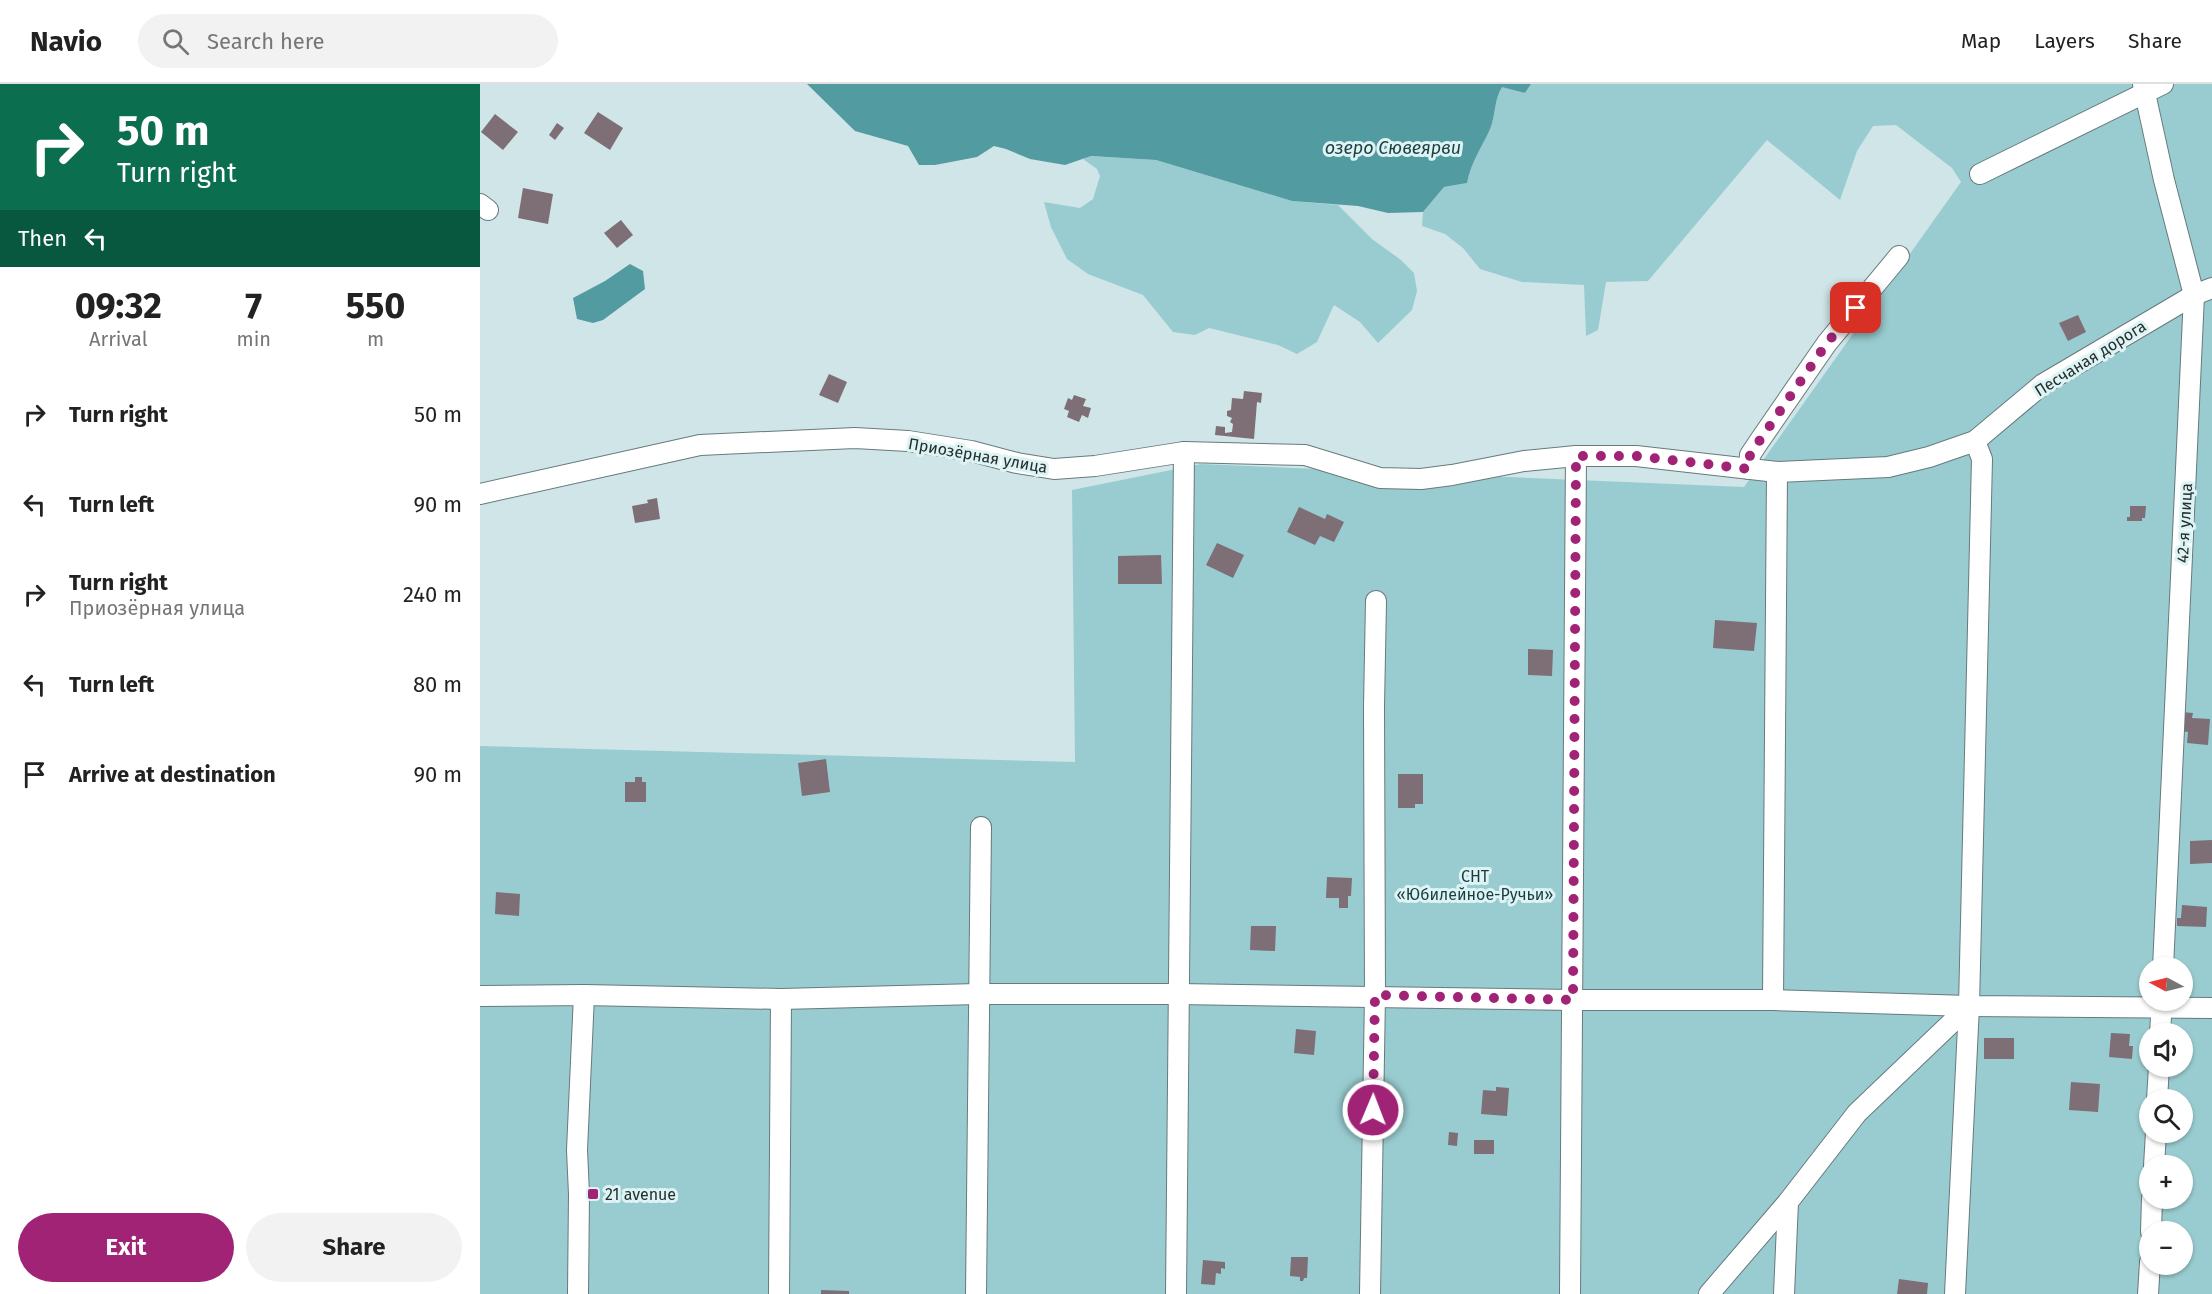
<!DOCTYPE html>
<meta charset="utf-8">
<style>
:root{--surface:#fff;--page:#f2f2f2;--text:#222;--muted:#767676;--line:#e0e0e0;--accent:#a12376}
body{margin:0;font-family:"Fira Sans",sans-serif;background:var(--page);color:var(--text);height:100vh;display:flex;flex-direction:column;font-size:22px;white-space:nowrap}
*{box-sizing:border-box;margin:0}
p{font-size:20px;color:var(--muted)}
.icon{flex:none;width:33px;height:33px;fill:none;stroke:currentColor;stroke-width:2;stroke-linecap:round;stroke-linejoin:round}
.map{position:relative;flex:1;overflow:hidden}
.details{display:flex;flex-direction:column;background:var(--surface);width:480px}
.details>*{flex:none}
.hud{background:#0b6e4f;color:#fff;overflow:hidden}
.needle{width:39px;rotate:277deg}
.controls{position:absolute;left:1659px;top:873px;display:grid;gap:12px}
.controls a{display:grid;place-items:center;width:54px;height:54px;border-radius:50%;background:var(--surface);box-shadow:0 2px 4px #0004;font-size:30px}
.pin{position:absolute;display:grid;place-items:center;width:51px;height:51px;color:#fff;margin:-26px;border-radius:12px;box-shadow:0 3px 9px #0006}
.me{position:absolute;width:66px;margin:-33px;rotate:1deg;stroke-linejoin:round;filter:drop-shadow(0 0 4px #0008)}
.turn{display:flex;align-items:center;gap:21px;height:126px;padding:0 18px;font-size:27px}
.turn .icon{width:78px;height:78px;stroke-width:2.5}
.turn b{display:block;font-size:42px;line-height:51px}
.then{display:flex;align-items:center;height:57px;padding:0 18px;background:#0003;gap:12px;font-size:22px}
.eta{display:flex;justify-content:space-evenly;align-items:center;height:102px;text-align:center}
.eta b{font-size:36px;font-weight:700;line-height:42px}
.action{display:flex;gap:12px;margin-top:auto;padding:12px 18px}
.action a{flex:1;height:69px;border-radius:36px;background:var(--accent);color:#fff;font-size:24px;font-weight:700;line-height:69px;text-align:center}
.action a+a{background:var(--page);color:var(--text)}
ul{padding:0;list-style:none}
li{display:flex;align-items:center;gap:18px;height:90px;padding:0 18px}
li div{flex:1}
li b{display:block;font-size:22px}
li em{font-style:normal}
header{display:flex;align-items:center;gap:36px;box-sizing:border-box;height:84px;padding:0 30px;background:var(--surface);border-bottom:2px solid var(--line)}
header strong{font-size:28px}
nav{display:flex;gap:33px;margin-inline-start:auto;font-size:21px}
.search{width:420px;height:54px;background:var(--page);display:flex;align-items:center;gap:15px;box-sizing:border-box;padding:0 21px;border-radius:33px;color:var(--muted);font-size:22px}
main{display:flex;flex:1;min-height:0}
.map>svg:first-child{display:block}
.green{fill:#99ccd0;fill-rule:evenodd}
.water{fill:#529ca1}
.building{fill:#7e6e76}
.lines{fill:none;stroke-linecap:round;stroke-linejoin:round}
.minor-casing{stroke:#677a7c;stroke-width:22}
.minor{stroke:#fff;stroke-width:20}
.route{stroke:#a12376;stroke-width:10;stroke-dasharray:0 18}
.poi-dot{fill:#a12376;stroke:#ddf3f4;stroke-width:2}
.labels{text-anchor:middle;stroke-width:6;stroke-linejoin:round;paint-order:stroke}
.street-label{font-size:16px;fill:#252e2e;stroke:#ddf3f4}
.park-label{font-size:16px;fill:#193d40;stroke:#ddf3f4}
.poi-label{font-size:16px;fill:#252e2e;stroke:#ddf3f4;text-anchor:start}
.water-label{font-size:18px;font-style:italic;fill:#1b3f42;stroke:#ddf3f4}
</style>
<header>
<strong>Navio</strong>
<div class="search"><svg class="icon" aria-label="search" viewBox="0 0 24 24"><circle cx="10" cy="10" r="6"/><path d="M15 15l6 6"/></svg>Search here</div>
<nav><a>Map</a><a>Layers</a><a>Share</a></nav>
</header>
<main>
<section class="details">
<div class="hud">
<div class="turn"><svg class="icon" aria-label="right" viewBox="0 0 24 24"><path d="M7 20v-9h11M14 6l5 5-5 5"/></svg><div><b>50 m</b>Turn right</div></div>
<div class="then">Then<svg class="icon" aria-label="left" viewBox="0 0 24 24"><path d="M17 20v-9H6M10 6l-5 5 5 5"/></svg></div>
</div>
<div class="eta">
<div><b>09:32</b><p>Arrival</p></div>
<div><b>7</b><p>min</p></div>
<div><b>550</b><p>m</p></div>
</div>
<ul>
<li><svg class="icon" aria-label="right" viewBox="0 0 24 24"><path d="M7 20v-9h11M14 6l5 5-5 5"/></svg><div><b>Turn right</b></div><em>50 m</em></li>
<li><svg class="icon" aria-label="left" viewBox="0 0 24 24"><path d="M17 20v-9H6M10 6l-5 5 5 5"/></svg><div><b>Turn left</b></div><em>90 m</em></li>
<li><svg class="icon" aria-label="right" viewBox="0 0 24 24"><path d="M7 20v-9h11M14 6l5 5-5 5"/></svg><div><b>Turn right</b><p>Приозёрная улица</p></div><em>240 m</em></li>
<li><svg class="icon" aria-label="left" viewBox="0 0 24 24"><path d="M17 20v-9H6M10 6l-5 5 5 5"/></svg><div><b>Turn left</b></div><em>80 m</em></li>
<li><svg class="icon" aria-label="arrive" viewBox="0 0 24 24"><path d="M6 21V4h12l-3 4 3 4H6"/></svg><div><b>Arrive at destination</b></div><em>90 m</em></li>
</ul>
<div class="action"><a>Exit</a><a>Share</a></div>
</section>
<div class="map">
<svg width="1732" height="1210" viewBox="0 0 1732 1210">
<rect width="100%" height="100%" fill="#d0e5e7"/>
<g class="green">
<path d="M 1051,0 L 1732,0 L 1732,1210 L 0,1210 L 0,662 L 595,678 L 592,406 L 721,380 L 1264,403 L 1481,98 L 1472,84 L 1416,41 L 1393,42 L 1377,67 L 1360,116 L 1287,56 L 1168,197 L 1126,198 L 1118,246 L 1106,252 L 1104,201 L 1042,198 L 1000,185 L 983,164 L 965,150 L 942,142 L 943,128 L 964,103 L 987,99 C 991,78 1002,63 1010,44 C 1016,31 1014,15 1022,2 L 1045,9 ZM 1670,884 L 1702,884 L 1702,916 L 1670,916 ZM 1670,950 L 1702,950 L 1702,982 L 1670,982 ZM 1670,1016 L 1702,1016 L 1702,1048 L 1670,1048 ZM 1670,1082 L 1702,1082 L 1702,1114 L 1670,1114 ZM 1670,1148 L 1702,1148 L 1702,1180 L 1670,1180 Z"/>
<path d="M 610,72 L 676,76 L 812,117 L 858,121 L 892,155 L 921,176 L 934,189 L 937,207 L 932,226 L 898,259 L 880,238 L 854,221 L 837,258 L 817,270 L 798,261 L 729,244 L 715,251 L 693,248 L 663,211 L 608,190 L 587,175 L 571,143 L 564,118 L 600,124 L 613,115 L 620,92 L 617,85 L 603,75 Z"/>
</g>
<g class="water">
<path d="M 327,0 L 1051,0 L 1045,9 L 1022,3 C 1014,15 1016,31 1010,45 C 1002,63 991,78 987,99 L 964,103 L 943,128 L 908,129 L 878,122 L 812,117 L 676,76 L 611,72 L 585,81 L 550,75 L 526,65 L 514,62 L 497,73 L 455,81 L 439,81 L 428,62 L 375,47 Z"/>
<path d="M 150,180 L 163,187 L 165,205 L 123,236 L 113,239 L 97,235 L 93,214 L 125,197 Z"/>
</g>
<g class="building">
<path d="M 118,28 L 143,44 L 130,66 L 104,49 Z"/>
<path d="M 15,30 L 38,48 L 23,66 L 1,48 Z"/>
<path d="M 77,39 L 84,44 L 75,56 L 69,51 Z"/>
<path d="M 43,104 L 73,110 L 68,140 L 38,134 Z"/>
<path d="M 141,136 L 153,151 L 137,164 L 124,149 Z"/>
<path d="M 1598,231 L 1606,248 L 1588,257 L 1579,239 Z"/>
<path d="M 349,290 L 367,298 L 358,319 L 339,311 Z"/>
<path d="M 764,307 L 782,309 L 781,319 L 777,318 L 774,355 L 735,351 L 736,342 L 745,343 L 745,349 L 752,348 L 753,340 L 750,338 L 752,334 L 747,332 L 747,327 L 751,326 L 752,314 L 763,315 Z"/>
<path d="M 594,311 L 606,315 L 603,322 L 611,324 L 608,334 L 602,331 L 599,338 L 587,333 L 589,327 L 584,325 L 588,314 L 592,316 Z"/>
<path d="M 177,414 L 180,435 L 155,439 L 152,422 L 168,419 L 167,416 Z"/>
<path d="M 1650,422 L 1666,422 L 1665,434 L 1662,434 L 1662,437 L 1647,437 L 1647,433 L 1650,433 Z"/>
<path d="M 819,423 L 845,435 L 847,430 L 864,438 L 854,458 L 840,452 L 835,461 L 807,448 Z"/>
<path d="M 737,459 L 764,471 L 753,494 L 726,481 Z"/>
<path d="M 681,471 L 682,500 L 638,500 L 638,472 Z"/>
<path d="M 1235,536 L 1277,539 L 1274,567 L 1233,564 Z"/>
<path d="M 1048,565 L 1073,566 L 1072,592 L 1048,591 Z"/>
<path d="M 1701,628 L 1713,629 L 1712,634 L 1730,635 L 1728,661 L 1707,659 L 1708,648 L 1699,647 Z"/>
<path d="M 346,675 L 350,708 L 322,712 L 318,679 Z"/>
<path d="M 918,690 L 943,690 L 943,720 L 935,720 L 935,724 L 918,724 Z"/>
<path d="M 155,693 L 162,693 L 162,698 L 166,698 L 166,718 L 145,718 L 145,698 L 155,698 Z"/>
<path d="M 1732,756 L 1732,779 L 1710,780 L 1710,757 Z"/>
<path d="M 847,793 L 872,794 L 871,812 L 868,812 L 868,824 L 859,824 L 859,814 L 846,814 Z"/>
<path d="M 16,808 L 40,810 L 39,832 L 15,830 Z"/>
<path d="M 1702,821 L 1727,823 L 1726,843 L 1697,842 L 1697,834 L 1701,834 Z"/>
<path d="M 771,842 L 796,842 L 795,867 L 770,866 Z"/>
<path d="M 816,945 L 836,947 L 834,971 L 814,969 Z"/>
<path d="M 1631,949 L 1650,950 L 1649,962 L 1653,962 L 1652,975 L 1629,973 Z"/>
<rect x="1504" y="954" width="30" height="21"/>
<path d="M 1591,998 L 1620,1000 L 1618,1028 L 1589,1026 Z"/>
<path d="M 1016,1003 L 1029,1004 L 1027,1032 L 1001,1030 L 1003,1006 L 1016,1007 Z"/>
<path d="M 969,1048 L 978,1049 L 977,1062 L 968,1061 Z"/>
<rect x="994" y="1056" width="20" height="14"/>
<path d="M 811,1173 L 828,1173 L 827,1194 L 824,1194 L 823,1197 L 820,1197 L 820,1193 L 810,1192 Z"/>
<path d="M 723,1176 L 745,1178 L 745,1185 L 741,1184 L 741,1190 L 736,1189 L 735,1201 L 721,1200 Z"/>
<path d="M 1419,1195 L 1448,1199 L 1447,1210 L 1417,1210 Z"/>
<path d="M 341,1206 L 369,1207 L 369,1210 L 341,1210 Z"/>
</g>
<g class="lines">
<defs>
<g id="minor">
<path d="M 1663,0 L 1684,96 L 1714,211 L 1683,884"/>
<path d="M 1500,90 L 1683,0"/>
<path d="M 0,120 L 8,126"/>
<path d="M 1269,385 L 1270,371 L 1280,356 L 1347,259 L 1419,172"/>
<path d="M 0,410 L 220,361 L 375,354 L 428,357 L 491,367 L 537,379 L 574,385 L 615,382 L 704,368 L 825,371 L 900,394 L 941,395 L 972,391 L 1044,377 L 1096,372 L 1156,372 L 1297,388 L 1408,383 L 1449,373 L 1495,357 L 1563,300 L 1714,211 L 1732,204"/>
<path d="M 0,912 L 104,911 L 301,915 L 498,910 L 698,910 L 1093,916 L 1293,916 L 1489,922 L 1732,924"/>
<path d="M 1293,916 L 1297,388"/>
<path d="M 1680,950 L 1682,916"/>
<path d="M 1677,1016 L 1679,982"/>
<path d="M 1674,1082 L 1676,1048"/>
<path d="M 1671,1148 L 1672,1114"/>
<path d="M 98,1210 L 99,1110 L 97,1066 L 104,911"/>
<path d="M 299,1210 L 301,915"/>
<path d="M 496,1210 L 501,743"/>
<path d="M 696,1210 L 704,368"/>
<path d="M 890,1210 L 895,911 L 894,622 L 896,517"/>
<path d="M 1090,1210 L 1096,372"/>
<path d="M 1229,1210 L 1308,1118 L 1377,1029 L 1489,922"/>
<path d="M 1304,1210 L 1308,1118"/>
<path d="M 1475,1210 L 1489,922 L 1502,375 L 1495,357"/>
<path d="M 1668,1210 L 1670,1178"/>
</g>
</defs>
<use href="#minor" class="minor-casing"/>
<use href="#minor" class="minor"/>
</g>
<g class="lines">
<path class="route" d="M 893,1026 L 895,911 L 1093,916 L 1096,372 L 1156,372 L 1269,385 L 1270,371 L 1280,356 L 1347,259 L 1376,224"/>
</g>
<rect class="poi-dot" x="107" y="1104" width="12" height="12" rx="3"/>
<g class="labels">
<g class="street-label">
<text transform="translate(1610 274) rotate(-32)" y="6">Песчаная дорога</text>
<text transform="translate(498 371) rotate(10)" y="6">Приозёрная улица</text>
<text transform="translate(1704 439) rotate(-87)" y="6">42-я улица</text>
</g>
<g class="park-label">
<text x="995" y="798">СНТ<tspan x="995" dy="18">«Юбилейное-Ручьи»</tspan></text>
</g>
<g class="poi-label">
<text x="125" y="1116">21 avenue</text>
</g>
<g class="water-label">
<text x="913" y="70">озеро Сювеярви</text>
</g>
</g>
</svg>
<div class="controls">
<a><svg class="needle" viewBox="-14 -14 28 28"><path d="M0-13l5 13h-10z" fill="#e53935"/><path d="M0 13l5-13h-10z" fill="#767676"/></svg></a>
<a><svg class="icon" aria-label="sound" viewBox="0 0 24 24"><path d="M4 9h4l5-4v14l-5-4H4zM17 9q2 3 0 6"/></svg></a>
<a><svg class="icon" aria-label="search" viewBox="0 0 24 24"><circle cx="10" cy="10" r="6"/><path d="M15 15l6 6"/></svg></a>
<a>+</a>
<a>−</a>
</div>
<div class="pin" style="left:1376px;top:224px;background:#d93025"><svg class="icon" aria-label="arrive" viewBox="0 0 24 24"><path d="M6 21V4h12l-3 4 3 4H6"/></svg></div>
<svg class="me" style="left:893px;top:1026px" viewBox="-20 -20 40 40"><circle r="17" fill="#a12376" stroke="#fff" stroke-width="3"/><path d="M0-11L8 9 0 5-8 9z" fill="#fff"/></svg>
</div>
</main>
